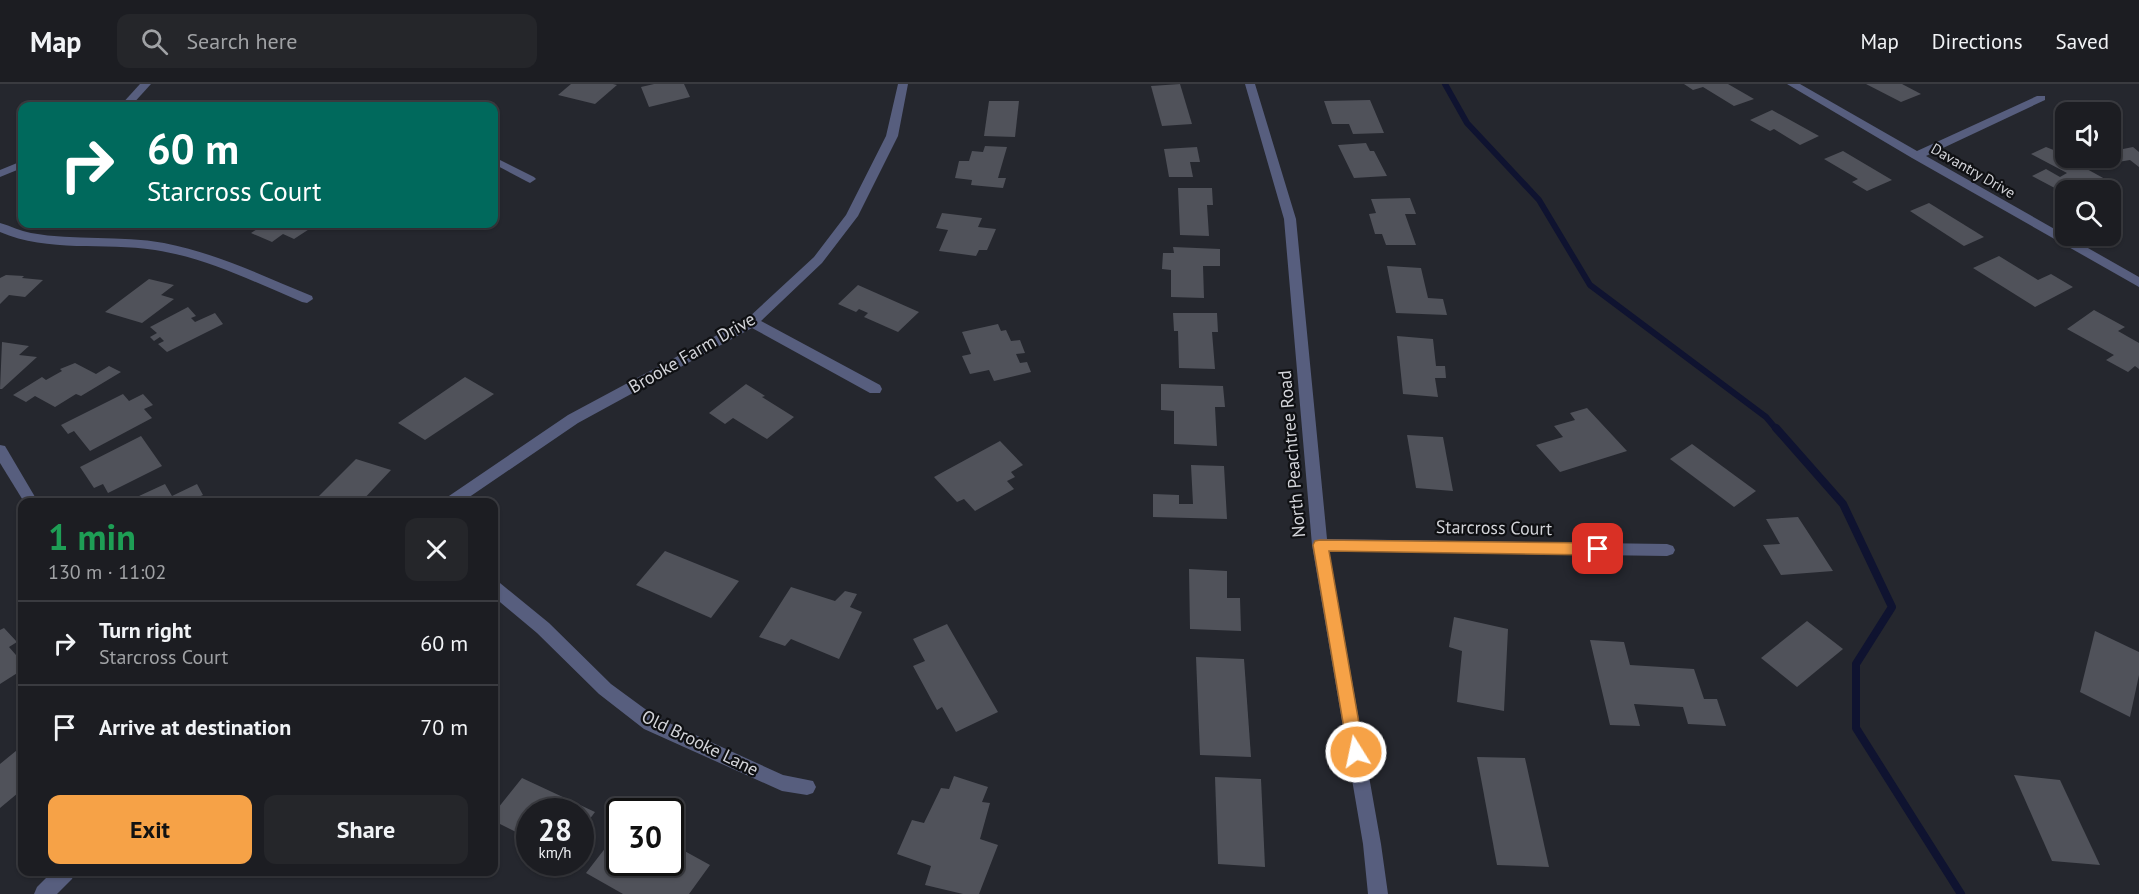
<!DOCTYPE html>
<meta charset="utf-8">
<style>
:root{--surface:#1c1d22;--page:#25262a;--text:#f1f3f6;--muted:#a0a2a5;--line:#3a3b40;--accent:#f6a247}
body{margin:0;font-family:"PT Sans",sans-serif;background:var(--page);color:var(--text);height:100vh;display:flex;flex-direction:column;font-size:22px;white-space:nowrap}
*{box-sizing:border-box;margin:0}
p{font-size:20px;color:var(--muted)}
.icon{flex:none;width:33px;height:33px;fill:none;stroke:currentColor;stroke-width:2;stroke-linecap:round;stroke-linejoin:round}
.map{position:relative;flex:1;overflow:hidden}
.panel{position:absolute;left:18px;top:414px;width:480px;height:378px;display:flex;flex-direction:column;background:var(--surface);border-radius:12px;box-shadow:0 2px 4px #0004,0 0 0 2px var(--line)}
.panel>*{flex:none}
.hud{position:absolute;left:18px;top:18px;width:480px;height:126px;border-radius:12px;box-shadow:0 2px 4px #0004,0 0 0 2px var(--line);background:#00695c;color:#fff;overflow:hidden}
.fabs{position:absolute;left:2055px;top:18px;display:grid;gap:12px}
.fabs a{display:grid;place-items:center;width:66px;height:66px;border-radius:12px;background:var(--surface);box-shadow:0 2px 4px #0004,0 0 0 2px var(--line);font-size:30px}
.speed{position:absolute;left:516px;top:714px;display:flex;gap:12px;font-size:30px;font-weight:700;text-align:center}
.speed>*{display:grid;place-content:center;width:78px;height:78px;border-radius:50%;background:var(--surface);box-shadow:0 2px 4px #0004,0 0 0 2px var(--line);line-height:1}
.speed small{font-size:15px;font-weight:400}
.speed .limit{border:3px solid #111;border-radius:9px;background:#fff;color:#111}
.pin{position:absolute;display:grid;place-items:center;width:51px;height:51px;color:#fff;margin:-26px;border-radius:12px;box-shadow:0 3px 9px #0006}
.me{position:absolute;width:66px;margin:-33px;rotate:350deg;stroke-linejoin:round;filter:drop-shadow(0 0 4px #0008)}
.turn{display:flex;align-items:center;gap:21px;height:126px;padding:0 30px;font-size:27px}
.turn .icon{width:78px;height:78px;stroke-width:2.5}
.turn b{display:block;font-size:42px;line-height:51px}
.round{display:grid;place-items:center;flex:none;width:63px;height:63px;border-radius:12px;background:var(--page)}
.overview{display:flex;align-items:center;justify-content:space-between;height:102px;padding:0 30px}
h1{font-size:36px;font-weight:800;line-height:45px;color:#1e9e55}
.button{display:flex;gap:12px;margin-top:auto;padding:12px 30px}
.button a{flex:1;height:69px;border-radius:12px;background:var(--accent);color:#111;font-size:24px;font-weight:800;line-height:69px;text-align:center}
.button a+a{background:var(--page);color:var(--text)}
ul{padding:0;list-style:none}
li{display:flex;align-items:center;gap:18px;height:84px;padding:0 30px;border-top:2px solid var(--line)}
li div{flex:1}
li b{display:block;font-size:22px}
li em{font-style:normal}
header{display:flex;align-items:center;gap:36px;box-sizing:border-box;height:84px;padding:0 30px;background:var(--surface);border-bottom:2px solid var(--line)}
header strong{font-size:28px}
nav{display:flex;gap:33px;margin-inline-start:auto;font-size:21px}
.search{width:420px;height:54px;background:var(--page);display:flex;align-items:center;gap:15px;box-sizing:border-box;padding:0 21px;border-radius:12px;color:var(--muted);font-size:22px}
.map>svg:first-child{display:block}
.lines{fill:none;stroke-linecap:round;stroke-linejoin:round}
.stream-far1{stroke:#0f1330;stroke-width:6}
.stream{stroke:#0f1330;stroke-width:8}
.building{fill:#50525a}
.minor{fill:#575e7e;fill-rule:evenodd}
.route{fill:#f6a247;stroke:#a0692e;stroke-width:1.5}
.labels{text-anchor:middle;stroke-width:4.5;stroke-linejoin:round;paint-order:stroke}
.far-street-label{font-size:15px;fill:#d3d4d9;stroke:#0f1013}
.street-label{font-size:18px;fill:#d3d4d9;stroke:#0f1013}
</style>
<header>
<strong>Map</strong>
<div class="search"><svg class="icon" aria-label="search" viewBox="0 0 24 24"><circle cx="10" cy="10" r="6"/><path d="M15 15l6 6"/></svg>Search here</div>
<nav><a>Map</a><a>Directions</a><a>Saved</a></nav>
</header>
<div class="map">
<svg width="2139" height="810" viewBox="0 0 2139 810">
<rect width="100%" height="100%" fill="#25272e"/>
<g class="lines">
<path class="stream-far1" d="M 1445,0 L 1467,39 L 1539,116 L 1590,201 L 1766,333 L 1777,346"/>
<path class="stream" d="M 1776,344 L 1843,420 L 1892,523 L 1856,580 L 1856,644 L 1961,810"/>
</g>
<g class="building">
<path d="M 571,0 L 613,0 L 617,1 L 595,20 L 558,11 Z"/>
<path d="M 654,0 L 684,0 L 690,13 L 649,23 L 641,3 Z"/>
<path d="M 1180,0 L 1192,40 L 1162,42 L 1151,2 Z"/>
<path d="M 1684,0 L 1728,0 L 1754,15 L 1734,22 L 1703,3 L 1693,6 Z"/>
<path d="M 1866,0 L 1902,0 L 1921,10 L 1901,18 Z"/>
<path d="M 1370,16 L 1384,49 L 1353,50 L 1349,40 L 1332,40 L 1324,17 Z"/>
<path d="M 989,17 L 1019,17 L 1015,53 L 984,52 Z"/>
<path d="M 1772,26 L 1819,52 L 1800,61 L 1774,45 L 1770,47 L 1750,36 Z"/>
<path d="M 1366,59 L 1370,67 L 1374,67 L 1387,92 L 1354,94 L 1338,61 Z"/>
<path d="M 2110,60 L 2118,66 L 2133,63 L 2139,68 L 2139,83 L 2130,76 L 2112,79 L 2104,74 L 2110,74 Z"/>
<path d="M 985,62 L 1007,63 L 998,94 L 1006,94 L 1003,104 L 971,101 L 972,96 L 955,94 L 959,77 L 969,77 L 972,67 L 983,68 Z"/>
<path d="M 1197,63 L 1200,78 L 1190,78 L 1193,93 L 1169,93 L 1164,65 Z"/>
<path d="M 2046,63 L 2066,71 L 2065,73 L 2105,95 L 2081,106 L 2066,106 L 2066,110 L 2032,92 L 2046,85 L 2060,93 L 2067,89 L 2031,70 Z"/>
<path d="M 1843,67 L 1892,96 L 1867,107 L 1852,98 L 1858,95 L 1824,75 Z"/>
<path d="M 1178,104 L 1212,104 L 1213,121 L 1207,121 L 1209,152 L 1180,151 Z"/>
<path d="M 1410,114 L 1416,130 L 1405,130 L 1416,161 L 1386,161 L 1382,150 L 1375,150 L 1369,130 L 1376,129 L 1371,115 Z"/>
<path d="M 1929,119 L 1984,153 L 1964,162 L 1910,127 Z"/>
<path d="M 942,129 L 982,134 L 978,143 L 996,145 L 987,166 L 979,166 L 976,172 L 939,167 L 948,146 L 936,144 Z"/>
<path d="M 265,140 L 317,140 L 294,155 L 283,150 L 272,158 L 251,149 Z"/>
<path d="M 1173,163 L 1220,165 L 1220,182 L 1203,182 L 1204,214 L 1171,213 L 1171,186 L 1162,185 L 1163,169 L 1174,169 Z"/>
<path d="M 1999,172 L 2038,196 L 2051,190 L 2073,203 L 2035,223 L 1973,184 Z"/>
<path d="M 1387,182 L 1421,184 L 1428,214 L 1443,215 L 1447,231 L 1396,229 Z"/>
<path d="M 6,191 L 24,192 L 22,194 L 43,196 L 25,213 L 9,211 L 0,220 L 0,194 Z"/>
<path d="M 149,195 L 174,201 L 161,211 L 174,215 L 142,239 L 105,228 Z"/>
<path d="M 858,201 L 919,228 L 898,248 L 864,233 L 868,229 L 859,225 L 856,228 L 838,220 Z"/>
<path d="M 188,223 L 196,232 L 191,234 L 195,238 L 215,229 L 223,240 L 167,268 L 158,260 L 164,257 L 160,253 L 154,257 L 150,253 L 157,249 L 150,243 Z"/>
<path d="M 2094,226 L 2125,243 L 2118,247 L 2139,259 L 2139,285 L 2135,282 L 2128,288 L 2106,276 L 2114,271 L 2067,245 Z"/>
<path d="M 1173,229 L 1217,229 L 1218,248 L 1212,248 L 1215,285 L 1179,284 L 1178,247 L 1174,247 Z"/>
<path d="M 998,240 L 1001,247 L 1006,246 L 1011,257 L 1020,256 L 1025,269 L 1016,270 L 1020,279 L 1027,278 L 1031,288 L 994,297 L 989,286 L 970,290 L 962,272 L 971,270 L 962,248 Z"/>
<path d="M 1397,252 L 1433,255 L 1436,282 L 1445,282 L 1446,294 L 1435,294 L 1438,313 L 1403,310 Z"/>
<path d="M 2,258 L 29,262 L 19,271 L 37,273 L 2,305 L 0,305 Z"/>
<path d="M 75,279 L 96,290 L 109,282 L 121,288 L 81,312 L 76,310 L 55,323 L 35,312 L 26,318 L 13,311 L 42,293 L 46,296 L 62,287 L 60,285 Z"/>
<path d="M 465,293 L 494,310 L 425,356 L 398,339 Z"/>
<path d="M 746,300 L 765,312 L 762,313 L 794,333 L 767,355 L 733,334 L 725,340 L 709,329 Z"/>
<path d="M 1161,300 L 1223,302 L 1225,323 L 1215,323 L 1217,362 L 1174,360 L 1174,327 L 1161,326 Z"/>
<path d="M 123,310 L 129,317 L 143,310 L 153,321 L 144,325 L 152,334 L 90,367 L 74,347 L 68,350 L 61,341 Z"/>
<path d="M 1587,324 L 1627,367 L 1560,388 L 1536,361 L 1563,353 L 1554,342 L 1575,336 L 1570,329 Z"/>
<path d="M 1407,351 L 1443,353 L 1453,407 L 1416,404 Z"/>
<path d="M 141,352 L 162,382 L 108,409 L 103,400 L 94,404 L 80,383 Z"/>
<path d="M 1000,357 L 1023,381 L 1011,388 L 1015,393 L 1007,397 L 1014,405 L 975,427 L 964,415 L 957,418 L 934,393 Z"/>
<path d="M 1692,360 L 1756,407 L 1734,423 L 1670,375 Z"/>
<path d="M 356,375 L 391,386 L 361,418 L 313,418 Z"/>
<path d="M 1191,381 L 1224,382 L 1227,435 L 1153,433 L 1153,410 L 1179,411 L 1179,420 L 1193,420 Z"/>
<path d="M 165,400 L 172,412 L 197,400 L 203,411 L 187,418 L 126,418 Z"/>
<path d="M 1798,433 L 1833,487 L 1781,491 L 1763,461 L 1780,460 L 1766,435 Z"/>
<path d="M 665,467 L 739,497 L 711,534 L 636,501 Z"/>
<path d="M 1189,485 L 1227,487 L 1227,514 L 1240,514 L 1241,547 L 1190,545 Z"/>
<path d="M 791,503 L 835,517 L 845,507 L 857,510 L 850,523 L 862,528 L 839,575 L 791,555 L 785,562 L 759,553 Z"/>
<path d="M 1454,533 L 1508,545 L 1504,627 L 1457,618 L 1462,567 L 1449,563 Z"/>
<path d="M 1807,537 L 1843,565 L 1797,603 L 1761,574 Z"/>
<path d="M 947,540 L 998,628 L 956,648 L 942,623 L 937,626 L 913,582 L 925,577 L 913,555 Z"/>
<path d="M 4,544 L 17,558 L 9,563 L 22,578 L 22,586 L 0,600 L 0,546 Z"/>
<path d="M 2095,547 L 2139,568 L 2139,591 L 2130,633 L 2080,608 Z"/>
<path d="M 1590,556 L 1624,558 L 1630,581 L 1694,585 L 1704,615 L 1717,615 L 1726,642 L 1688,640 L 1683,623 L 1634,620 L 1640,642 L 1610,641 Z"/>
<path d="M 1196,573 L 1244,575 L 1251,673 L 1200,671 Z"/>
<path d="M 22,662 L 22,709 L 18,709 L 0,724 L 0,680 Z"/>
<path d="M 1477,673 L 1525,674 L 1549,783 L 1497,781 Z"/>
<path d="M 2014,691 L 2060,696 L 2100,781 L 2052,777 Z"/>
<path d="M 954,692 L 988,703 L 982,718 L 990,719 L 980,755 L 998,761 L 979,810 L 963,810 L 925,801 L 931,782 L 897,770 L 912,736 L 924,739 L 941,704 L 949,705 Z"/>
<path d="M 1215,693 L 1261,695 L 1265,783 L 1218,780 Z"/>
<path d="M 522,694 L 595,728 L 580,748 L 580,728 L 530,728 L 530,755 L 494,737 L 494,729 Z"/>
<path d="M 620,745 L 620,778 L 670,778 L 670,759 L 710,781 L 689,810 L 623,810 L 586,789 Z"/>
</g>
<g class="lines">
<g class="minor">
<path d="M 140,0 L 151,0 L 131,22 L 120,22 Z"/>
<path d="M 898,0 L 908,0 L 898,52 L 858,132 L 822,179 L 761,237 L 880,301 L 882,305 L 880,309 L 870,309 L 752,244 L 578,339 L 462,418 L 444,418 L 446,414 L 568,331 L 747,235 L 814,173 L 846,131 L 886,52 Z"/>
<path d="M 1245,0 L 1255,0 L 1296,135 L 1327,455 L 1667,460 L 1673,462 L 1675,466 L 1673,470 L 1667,472 L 1329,467 L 1381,760 L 1388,810 L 1368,810 L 1363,760 L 1312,461 L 1284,135 Z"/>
<path d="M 1787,0 L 1800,0 L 1917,67 L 2037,12 L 2045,12 L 2045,16 L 1926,72 L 2139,193 L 2139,203 L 1912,74 Z"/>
<path d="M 494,73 L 534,93 L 536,95 L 530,99 L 526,97 L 494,80 Z"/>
<path d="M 22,77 L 22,84 L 0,93 L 0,86 Z"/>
<path d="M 0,139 C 11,142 20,147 31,149 C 75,157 120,151 164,159 C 216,169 263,192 312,212 L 313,215 L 307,219 L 302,218 C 254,198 207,174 155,166 C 104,158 48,169 0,148 Z"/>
<path d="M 0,361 L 5,362 L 38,418 L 24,418 L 0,379 Z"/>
<path d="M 494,497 L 500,499 L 549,539 L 611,600 L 656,633 L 783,691 L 813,697 L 816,703 L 813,709 L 807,711 L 782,707 L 644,645 L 599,610 L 537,549 L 494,513 Z"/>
<path d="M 52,788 L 75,788 L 72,795 L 57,810 L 34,810 L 37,803 Z"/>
</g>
</g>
<path class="route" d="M 1320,456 L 1598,459 L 1603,461 L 1605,465 L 1603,469 L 1598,471 L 1329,467 L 1364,668 L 1362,674 L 1356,676 L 1350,674 L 1348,668 L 1313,461 L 1315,457 Z"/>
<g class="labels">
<g class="far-street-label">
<text transform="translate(1973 87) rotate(30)" y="5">Davantry Drive</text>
</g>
<g class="street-label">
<text transform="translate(692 269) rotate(-30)" y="6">Brooke Farm Drive</text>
<text transform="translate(1292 370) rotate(-95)" y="6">North Peachtree Road</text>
<text transform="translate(1494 444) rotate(1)" y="6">Starcross Court</text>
<text transform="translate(700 659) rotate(26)" y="6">Old Brooke Lane</text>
</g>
</g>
</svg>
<div class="fabs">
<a><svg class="icon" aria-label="sound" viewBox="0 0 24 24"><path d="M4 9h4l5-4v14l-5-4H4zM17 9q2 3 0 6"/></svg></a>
<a><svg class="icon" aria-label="search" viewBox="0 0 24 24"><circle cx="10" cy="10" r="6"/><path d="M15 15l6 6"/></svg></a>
</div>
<div class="speed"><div>28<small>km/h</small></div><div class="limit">30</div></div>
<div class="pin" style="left:1598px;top:465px;background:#d93025"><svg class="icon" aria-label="arrive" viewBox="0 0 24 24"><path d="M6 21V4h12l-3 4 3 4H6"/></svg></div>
<svg class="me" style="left:1356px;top:668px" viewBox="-20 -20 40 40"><circle r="17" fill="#f6a247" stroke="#fff" stroke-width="3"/><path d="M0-11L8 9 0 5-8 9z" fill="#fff"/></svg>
<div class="hud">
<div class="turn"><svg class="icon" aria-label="right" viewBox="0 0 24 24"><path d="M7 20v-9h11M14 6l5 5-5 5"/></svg><div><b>60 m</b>Starcross Court</div></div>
</div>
<section class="panel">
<div class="overview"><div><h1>1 min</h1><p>130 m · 11:02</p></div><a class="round"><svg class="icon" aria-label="close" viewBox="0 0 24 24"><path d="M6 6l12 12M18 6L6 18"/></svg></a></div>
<ul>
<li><svg class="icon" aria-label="right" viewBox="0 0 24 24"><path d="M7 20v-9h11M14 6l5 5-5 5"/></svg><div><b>Turn right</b><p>Starcross Court</p></div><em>60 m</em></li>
<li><svg class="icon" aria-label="arrive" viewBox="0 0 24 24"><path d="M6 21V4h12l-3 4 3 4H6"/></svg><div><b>Arrive at destination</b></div><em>70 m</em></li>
</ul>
<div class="button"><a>Exit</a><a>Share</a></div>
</section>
</div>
